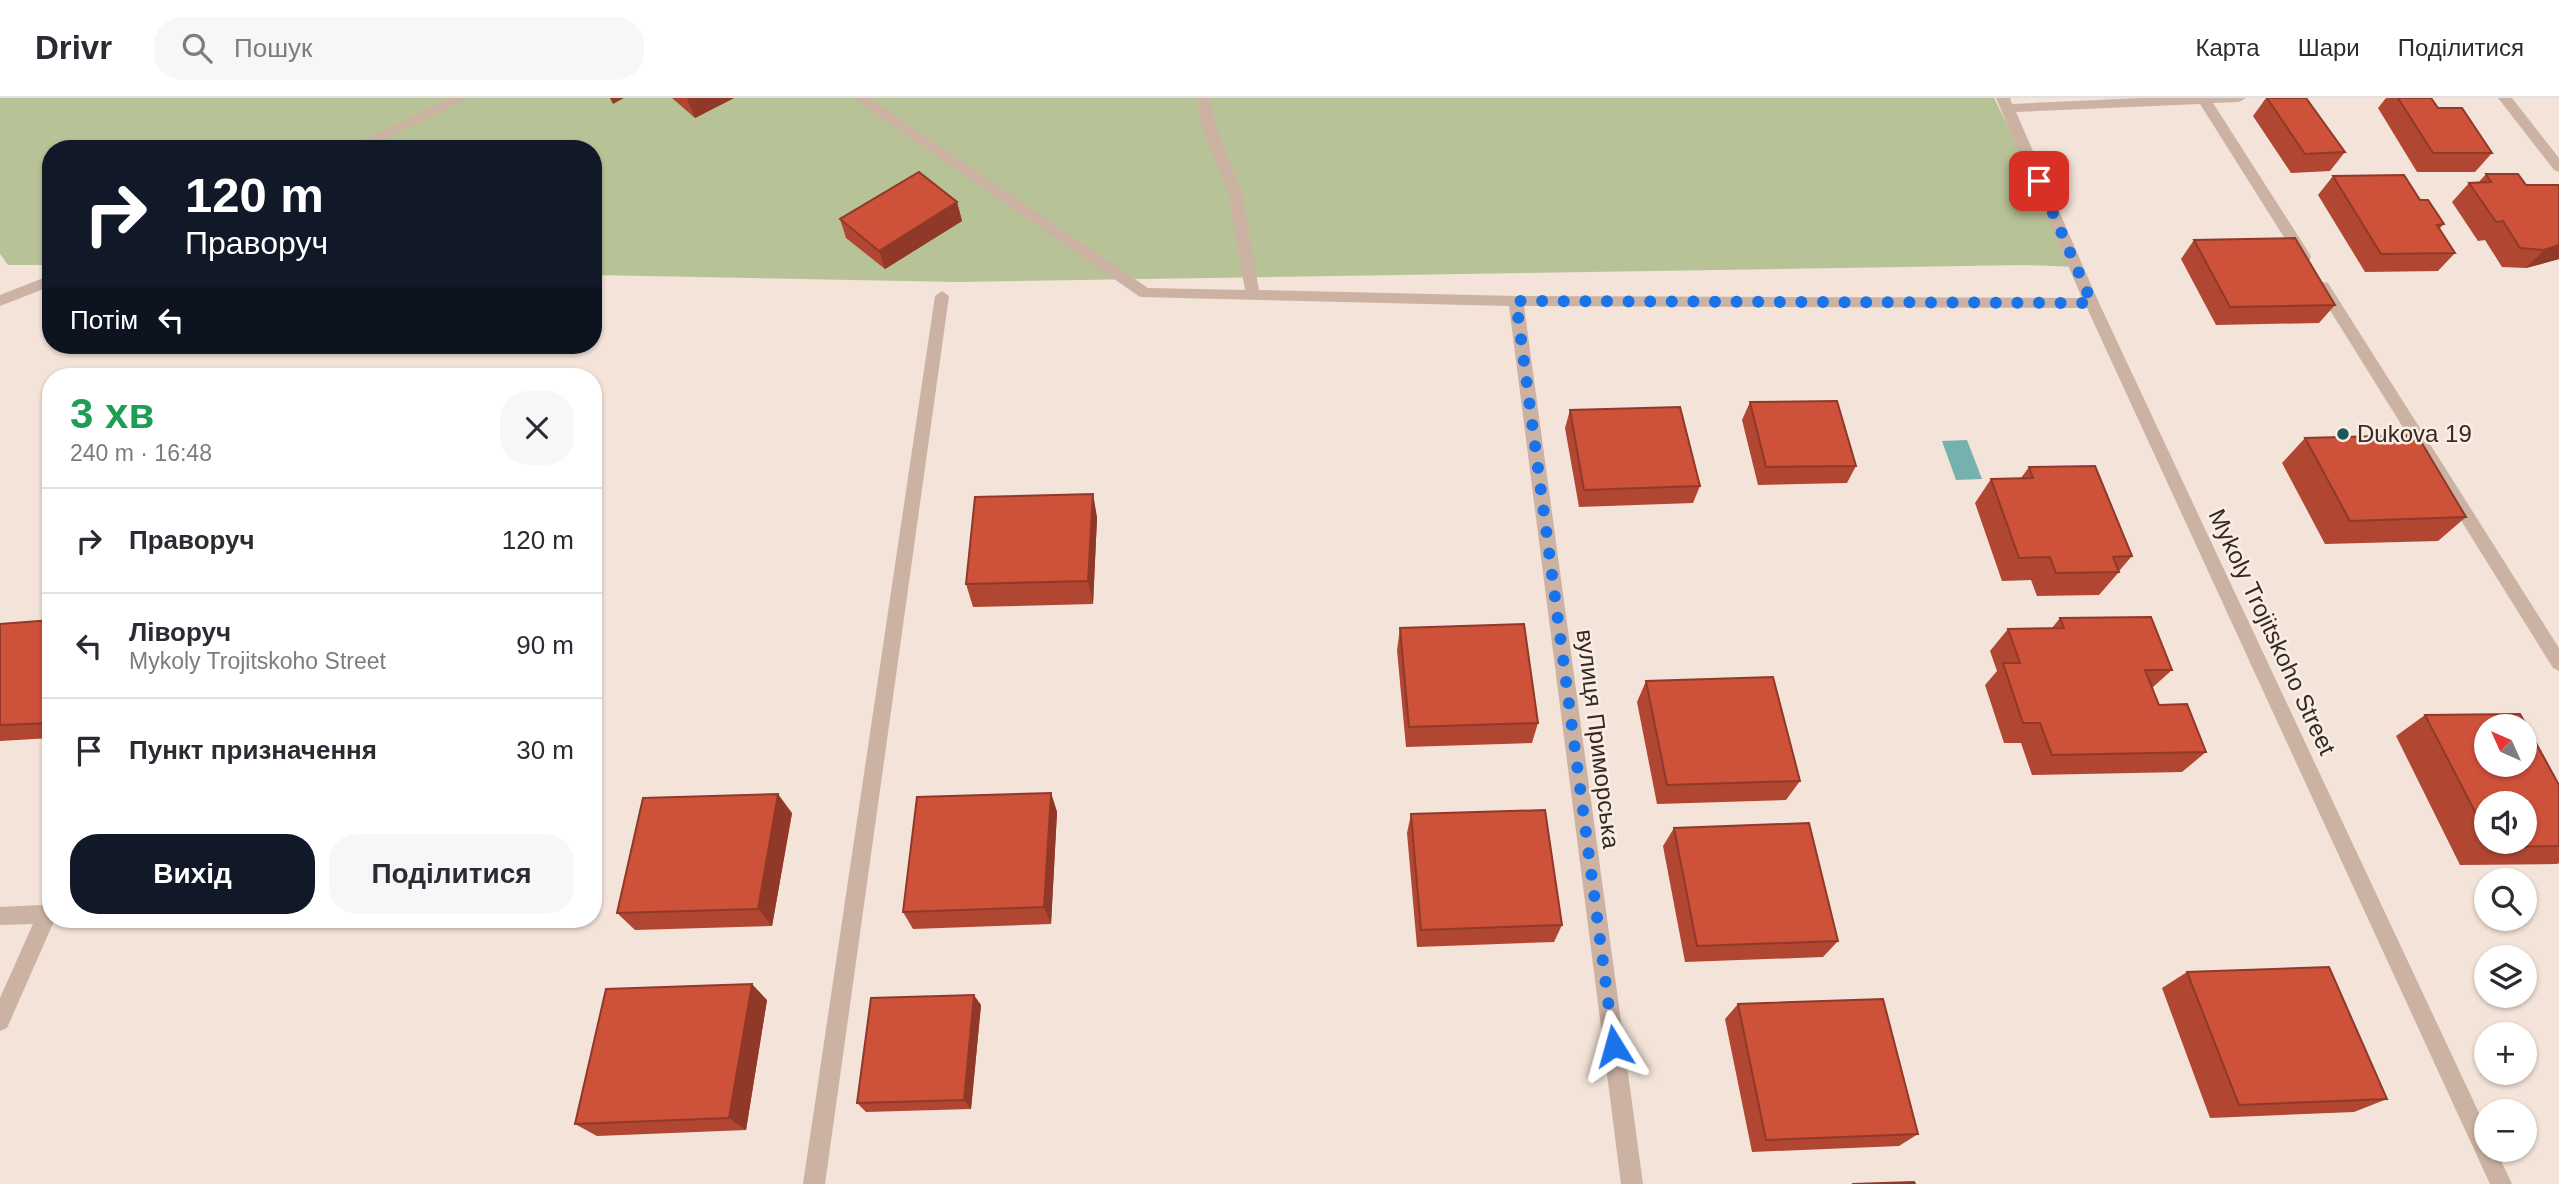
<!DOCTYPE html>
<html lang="uk">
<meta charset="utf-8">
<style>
:root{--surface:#fff;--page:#f7f7f7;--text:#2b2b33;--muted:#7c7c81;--line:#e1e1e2;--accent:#111827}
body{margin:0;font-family:Arial,sans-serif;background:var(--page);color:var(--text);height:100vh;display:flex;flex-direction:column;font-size:26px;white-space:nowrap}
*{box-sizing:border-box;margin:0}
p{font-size:23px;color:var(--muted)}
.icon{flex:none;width:38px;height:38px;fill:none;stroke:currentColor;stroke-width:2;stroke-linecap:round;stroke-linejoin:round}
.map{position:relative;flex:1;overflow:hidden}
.side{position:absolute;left:42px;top:270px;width:560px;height:560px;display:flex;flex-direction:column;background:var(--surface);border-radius:28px;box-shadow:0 2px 5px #0004}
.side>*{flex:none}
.banner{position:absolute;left:42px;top:42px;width:560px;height:214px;border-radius:28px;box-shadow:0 2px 5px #0004;background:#111827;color:#fff;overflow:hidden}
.needle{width:46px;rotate:315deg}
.tools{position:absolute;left:2474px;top:616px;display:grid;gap:14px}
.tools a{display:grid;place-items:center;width:63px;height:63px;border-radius:50%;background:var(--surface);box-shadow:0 2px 5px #0004;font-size:35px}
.pin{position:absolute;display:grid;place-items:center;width:60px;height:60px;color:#fff;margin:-30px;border-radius:14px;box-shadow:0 4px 10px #0006}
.me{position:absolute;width:77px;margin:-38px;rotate:352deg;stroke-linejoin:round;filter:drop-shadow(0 0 5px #0008)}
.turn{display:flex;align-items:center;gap:24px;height:147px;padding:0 28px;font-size:32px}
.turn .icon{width:91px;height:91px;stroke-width:2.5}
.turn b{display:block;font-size:49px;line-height:60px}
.then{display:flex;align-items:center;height:66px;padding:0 28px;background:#0003;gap:14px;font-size:26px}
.round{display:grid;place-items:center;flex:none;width:74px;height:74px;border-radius:28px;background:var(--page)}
.summary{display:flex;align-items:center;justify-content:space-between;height:119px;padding:0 28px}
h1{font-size:42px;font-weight:700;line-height:52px;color:#1e9e55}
.action{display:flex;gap:14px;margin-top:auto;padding:14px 28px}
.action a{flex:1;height:80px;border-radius:28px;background:var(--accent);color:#fff;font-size:28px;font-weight:700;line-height:80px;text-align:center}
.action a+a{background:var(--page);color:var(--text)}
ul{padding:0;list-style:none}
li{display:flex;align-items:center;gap:21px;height:105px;padding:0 28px;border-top:2px solid var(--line)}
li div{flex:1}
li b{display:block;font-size:26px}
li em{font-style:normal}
header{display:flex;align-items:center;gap:42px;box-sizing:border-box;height:98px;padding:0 35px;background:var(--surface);border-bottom:2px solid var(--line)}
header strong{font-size:33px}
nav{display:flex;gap:38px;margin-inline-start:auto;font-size:24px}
.search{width:490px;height:63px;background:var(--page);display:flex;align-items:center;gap:18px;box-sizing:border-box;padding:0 24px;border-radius:28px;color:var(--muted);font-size:26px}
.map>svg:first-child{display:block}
.green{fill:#b8c297}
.water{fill:#75b2af}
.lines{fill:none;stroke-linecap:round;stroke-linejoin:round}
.minor{fill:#cbb2a3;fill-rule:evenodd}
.wall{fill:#b14632;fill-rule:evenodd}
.shaded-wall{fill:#903929}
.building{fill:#ce513a;stroke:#903929;stroke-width:2;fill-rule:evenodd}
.route{stroke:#1a73e8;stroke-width:12;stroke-dasharray:0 21.6}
.poi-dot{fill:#185a58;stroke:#faeee4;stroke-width:2.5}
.labels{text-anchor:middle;stroke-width:5;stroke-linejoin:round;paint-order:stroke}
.poi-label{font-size:24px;fill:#362926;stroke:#faeee4;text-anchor:start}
.street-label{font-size:24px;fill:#362926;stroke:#faeee4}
</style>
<header>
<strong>Drivr</strong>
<div class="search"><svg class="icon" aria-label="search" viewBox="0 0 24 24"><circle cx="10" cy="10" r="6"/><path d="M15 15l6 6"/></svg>Пошук</div>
<nav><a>Карта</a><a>Шари</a><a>Поділитися</a></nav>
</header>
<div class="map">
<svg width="2559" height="1086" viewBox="0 0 2559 1086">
<rect width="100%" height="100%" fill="#f3e3d8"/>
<path class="green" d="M 0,0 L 1994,0 L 2079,169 L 2026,167 L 958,184 L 593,177 L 593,51 L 51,51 L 51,167 L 8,167 L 0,156 Z"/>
<path class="water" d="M 1967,342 L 1982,381 L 1956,382 L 1942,343 Z"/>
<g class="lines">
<g class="minor">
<path d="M 451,0 L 469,0 L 364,51 L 345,51 Z"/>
<path d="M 853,0 L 869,0 L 1148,190 L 1245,192 L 1228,95 L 1200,23 L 1197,0 L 1211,0 L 1214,23 L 1242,95 L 1259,192 L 1516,198 L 2082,200 L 1996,0 L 2010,0 L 2012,6 L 2140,0 L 2246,0 L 2239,4 L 2213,5 L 2309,155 L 2311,159 L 2309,163 L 2299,163 L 2200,6 L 2016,14 L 2099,205 L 2487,1032 L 2487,1052 L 2496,1052 L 2512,1086 L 2490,1086 L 2087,210 L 1524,208 L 1643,1086 L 1621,1086 L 1509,208 L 1140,199 Z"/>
<path d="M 2498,0 L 2512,0 L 2559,60 L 2559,74 L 2554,72 Z"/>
<path d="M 51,177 L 51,188 L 0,208 L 0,197 Z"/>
<path d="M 2323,184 L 2328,185 L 2559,550 L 2559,573 L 2553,570 L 2318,193 L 2316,189 Z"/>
<path d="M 942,193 L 949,198 L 825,1086 L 803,1086 L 935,198 Z"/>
<path d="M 51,799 L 51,821 L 55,821 L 7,930 L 0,933 L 0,900 L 33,826 L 0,827 L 0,809 L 42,807 L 44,801 Z"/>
</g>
</g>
<g class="wall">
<path d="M 672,0 L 734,0 L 695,20 Z"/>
<path d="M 2266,0 L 2306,0 L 2345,54 L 2330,73 L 2291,75 L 2253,18 Z"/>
<path d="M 2386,0 L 2431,0 L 2438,10 L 2492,55 L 2475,74 L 2417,74 L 2378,10 Z"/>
<path d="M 2486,76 L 2559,161 L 2526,170 L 2502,169 L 2485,142 L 2478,143 L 2452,104 L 2469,85 L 2478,85 Z"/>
<path d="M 2333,78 L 2420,102 L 2444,126 L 2439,131 L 2455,155 L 2438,173 L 2365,174 L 2318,97 Z"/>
<path d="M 957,104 L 962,123 L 885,171 L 846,140 L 840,121 Z"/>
<path d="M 2194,142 L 2335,207 L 2319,225 L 2216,227 L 2181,161 Z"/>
<path d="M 1750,304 L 1856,368 L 1847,385 L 1758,387 L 1742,322 Z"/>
<path d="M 1570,312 L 1700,388 L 1693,405 L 1579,409 L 1565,330 Z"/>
<path d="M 2305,340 L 2466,419 L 2438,443 L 2325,446 L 2282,365 Z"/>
<path d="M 2029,369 L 2132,458 L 2119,473 L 2119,474 L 2099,497 L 2037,498 L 2031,482 L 2002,483 L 1975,405 L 1991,381 L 2021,380 Z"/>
<path d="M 1093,396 L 1097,420 L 1093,506 L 973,509 L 966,486 Z"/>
<path d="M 2060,520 L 2172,572 L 2152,590 L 2159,607 L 2206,654 L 2182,674 L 2032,677 L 2021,645 L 2004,645 L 1985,587 L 1997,573 L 1990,553 L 2008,531 L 2052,530 Z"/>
<path d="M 51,522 L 51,640 L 0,643 L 0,526 Z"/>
<path d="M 1400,530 L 1538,625 L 1532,645 L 1406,649 L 1397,552 Z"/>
<path d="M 1646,583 L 1800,683 L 1786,702 L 1657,706 L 1637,604 Z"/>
<path d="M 2425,617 L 2559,687 L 2559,765 L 2557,766 L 2460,767 L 2396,638 ZM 2487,705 L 2525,744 L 2487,744 Z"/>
<path d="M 1051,695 L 1057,714 L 1051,826 L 913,831 L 903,814 Z"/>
<path d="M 792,715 L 772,828 L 635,832 L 617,815 Z"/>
<path d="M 1411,716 L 1562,827 L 1554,844 L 1417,849 L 1407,735 Z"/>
<path d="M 1674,730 L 1838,843 L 1823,859 L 1685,864 L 1663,748 Z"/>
<path d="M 2187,874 L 2387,1001 L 2354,1014 L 2210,1020 L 2162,890 Z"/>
<path d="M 767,902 L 746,1032 L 597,1038 L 575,1026 Z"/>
<path d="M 1738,906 L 1918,1036 L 1899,1048 L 1752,1054 L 1725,921 Z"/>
<path d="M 981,907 L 971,1011 L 866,1014 L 857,1005 Z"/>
</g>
<g class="shaded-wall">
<path d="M 610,0 L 624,0 L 613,6 Z"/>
<path d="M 689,0 L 734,0 L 695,20 L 687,1 Z"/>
<path d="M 957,104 L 962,123 L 885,171 L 879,153 Z"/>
<path d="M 2559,147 L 2559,161 L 2526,170 L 2544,152 Z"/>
<path d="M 1093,396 L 1097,420 L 1093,506 L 1088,483 Z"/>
<path d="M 1051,695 L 1057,714 L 1051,826 L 1044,809 Z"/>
<path d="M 778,696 L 792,715 L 772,828 L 758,811 Z"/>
<path d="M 752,886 L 767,902 L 746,1032 L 729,1020 Z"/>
<path d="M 974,897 L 981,907 L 971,1011 L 964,1002 Z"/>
</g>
<g class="building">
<path d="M 2267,0 L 2306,0 L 2345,54 L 2305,56 Z"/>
<path d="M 2398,0 L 2431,0 L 2438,10 L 2462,10 L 2492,55 L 2433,55 Z"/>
<path d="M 919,74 L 957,104 L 879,153 L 840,121 Z"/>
<path d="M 2486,76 L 2518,76 L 2526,87 L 2559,87 L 2559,147 L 2544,152 L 2520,150 L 2503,123 L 2496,124 L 2469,85 L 2491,84 Z"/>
<path d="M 2404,77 L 2420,102 L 2428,102 L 2444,126 L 2437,127 L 2455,155 L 2381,156 L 2333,78 Z"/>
<path d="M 2295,140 L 2335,207 L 2230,209 L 2194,142 Z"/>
<path d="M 1837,303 L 1856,368 L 1766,369 L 1750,304 Z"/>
<path d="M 1680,309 L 1700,388 L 1584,392 L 1570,312 Z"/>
<path d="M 2417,337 L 2466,419 L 2350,423 L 2305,340 Z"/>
<path d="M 2095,368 L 2132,458 L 2113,459 L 2119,474 L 2056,475 L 2050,459 L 2019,460 L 1991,381 L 2033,380 L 2029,369 Z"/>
<path d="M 1093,396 L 1088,483 L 966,486 L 975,399 Z"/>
<path d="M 2151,519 L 2172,572 L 2145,572 L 2159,607 L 2187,606 L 2206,654 L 2052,657 L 2040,625 L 2023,625 L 2003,565 L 2020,565 L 2008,531 L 2064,530 L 2060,520 Z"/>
<path d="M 51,522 L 51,625 L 0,627 L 0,526 Z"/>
<path d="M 1524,526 L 1538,625 L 1409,629 L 1400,530 Z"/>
<path d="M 1773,579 L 1800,683 L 1667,687 L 1646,583 Z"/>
<path d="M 2520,616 L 2559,687 L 2559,748 L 2493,749 L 2490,744 L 2525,744 L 2525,705 L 2487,705 L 2487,737 L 2425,617 ZM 2487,628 L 2525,628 L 2525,667 L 2487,667 Z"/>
<path d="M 1051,695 L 1044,809 L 903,814 L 917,699 Z"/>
<path d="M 778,696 L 758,811 L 617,815 L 643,700 Z"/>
<path d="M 1545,712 L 1562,827 L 1421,832 L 1411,716 Z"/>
<path d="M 1809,725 L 1838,843 L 1697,848 L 1674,730 Z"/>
<path d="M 2329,869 L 2387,1001 L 2239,1007 L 2187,874 Z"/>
<path d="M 752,886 L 729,1020 L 575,1026 L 606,891 Z"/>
<path d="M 974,897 L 964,1002 L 857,1005 L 871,900 Z"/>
<path d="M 1883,901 L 1918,1036 L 1766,1042 L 1738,906 Z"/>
<path d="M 1914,1084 L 1915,1086 L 1852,1086 Z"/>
</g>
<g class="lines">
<path class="route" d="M 1614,948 L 1516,203 L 2092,205 L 2039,83"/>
</g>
<circle class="poi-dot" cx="2343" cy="336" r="7"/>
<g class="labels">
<g class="poi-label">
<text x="2357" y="344">Dukova 19</text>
</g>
<g class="street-label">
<text transform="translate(2272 534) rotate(65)" y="8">Mykoly Trojitskoho Street</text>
<text transform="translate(1598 641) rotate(83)" y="8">вулиця Приморська</text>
</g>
</g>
</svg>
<div class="tools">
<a><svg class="needle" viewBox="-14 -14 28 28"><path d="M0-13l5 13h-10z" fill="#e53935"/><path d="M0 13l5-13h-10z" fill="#7c7c81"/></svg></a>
<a><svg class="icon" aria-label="sound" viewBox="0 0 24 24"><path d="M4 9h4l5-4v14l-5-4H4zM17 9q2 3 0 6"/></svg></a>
<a><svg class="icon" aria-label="search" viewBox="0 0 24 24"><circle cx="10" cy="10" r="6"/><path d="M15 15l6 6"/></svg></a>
<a><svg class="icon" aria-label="layers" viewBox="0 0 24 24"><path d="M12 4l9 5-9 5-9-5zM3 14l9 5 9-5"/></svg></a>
<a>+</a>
<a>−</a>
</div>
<div class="pin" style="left:2039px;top:83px;background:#d93025"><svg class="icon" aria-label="arrive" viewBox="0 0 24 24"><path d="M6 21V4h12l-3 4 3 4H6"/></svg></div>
<svg class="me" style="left:1614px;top:948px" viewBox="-20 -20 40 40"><path d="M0-17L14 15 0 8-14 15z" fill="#1a73e8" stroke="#fff" stroke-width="4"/></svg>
<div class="banner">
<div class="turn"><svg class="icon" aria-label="right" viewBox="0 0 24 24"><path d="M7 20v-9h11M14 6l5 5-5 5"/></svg><div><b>120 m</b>Праворуч</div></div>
<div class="then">Потім<svg class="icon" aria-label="left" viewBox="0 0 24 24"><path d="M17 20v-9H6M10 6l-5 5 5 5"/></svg></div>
</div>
<section class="side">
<div class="summary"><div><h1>3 хв</h1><p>240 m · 16:48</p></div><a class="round"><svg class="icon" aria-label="close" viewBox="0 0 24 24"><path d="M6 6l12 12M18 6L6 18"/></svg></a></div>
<ul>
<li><svg class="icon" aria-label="right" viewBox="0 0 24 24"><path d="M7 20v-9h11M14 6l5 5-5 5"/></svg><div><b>Праворуч</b></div><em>120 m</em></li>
<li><svg class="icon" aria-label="left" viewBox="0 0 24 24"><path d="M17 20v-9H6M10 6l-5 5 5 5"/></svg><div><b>Ліворуч</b><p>Mykoly Trojitskoho Street</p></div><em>90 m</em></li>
<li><svg class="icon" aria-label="arrive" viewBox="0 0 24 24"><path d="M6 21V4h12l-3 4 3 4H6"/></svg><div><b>Пункт призначення</b></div><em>30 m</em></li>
</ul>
<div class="action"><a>Вихід</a><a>Поділитися</a></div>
</section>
</div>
